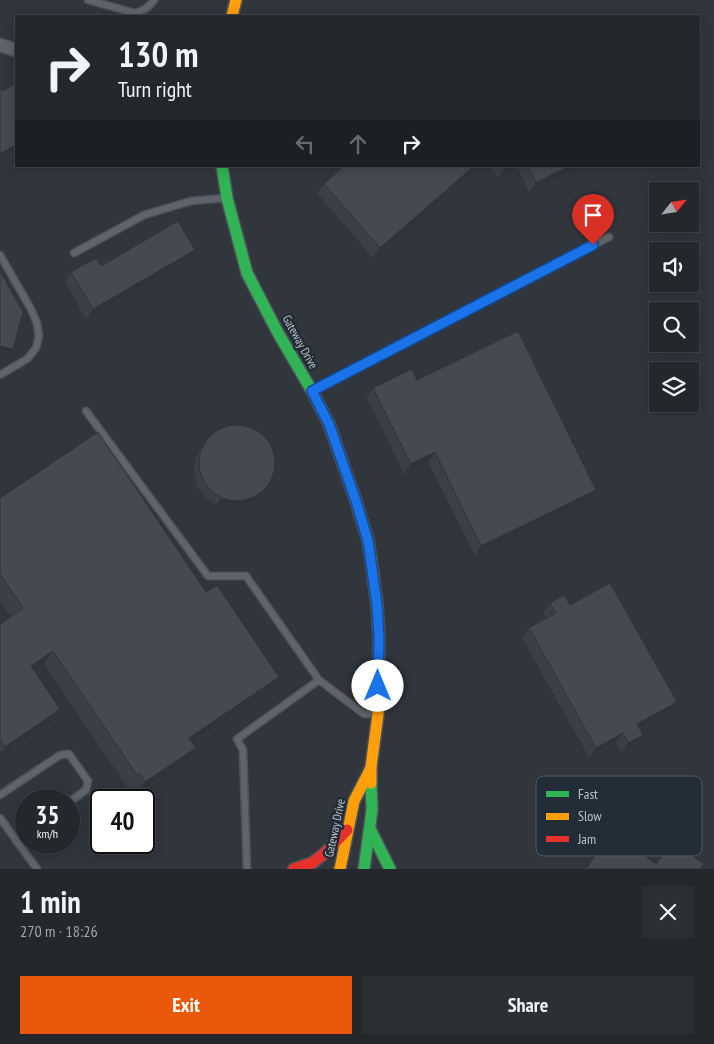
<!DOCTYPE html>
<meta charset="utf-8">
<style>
:root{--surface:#24282d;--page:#2c3035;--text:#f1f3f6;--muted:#a3a6aa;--line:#414449;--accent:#ea580c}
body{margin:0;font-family:"PT Sans Narrow",sans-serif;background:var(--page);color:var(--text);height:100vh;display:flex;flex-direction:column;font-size:19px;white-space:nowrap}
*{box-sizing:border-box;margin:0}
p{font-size:16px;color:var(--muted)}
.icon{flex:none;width:28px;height:28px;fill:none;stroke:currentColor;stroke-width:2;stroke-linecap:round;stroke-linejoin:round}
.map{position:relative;height:869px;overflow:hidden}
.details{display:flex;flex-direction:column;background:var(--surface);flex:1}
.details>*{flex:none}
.guide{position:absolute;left:15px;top:15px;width:685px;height:152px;border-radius:0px;box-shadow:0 2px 12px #0003,0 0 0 1px var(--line);background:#24282d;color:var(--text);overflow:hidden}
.needle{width:32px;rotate:60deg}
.controls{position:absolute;left:649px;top:182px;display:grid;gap:10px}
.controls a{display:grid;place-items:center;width:50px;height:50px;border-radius:0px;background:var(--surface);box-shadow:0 2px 12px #0003,0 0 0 1px var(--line);font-size:25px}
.speed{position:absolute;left:15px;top:789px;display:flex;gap:10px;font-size:25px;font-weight:700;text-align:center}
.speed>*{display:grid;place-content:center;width:65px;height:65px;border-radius:50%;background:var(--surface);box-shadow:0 2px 12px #0003,0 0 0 1px var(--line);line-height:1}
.speed small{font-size:12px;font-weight:400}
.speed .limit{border:2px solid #111;border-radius:8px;background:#fff;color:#111}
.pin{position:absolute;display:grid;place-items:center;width:42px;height:42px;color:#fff;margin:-51px -21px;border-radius:50% 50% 50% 0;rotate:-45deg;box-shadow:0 0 5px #0007}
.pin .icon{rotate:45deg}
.me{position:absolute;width:55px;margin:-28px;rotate:0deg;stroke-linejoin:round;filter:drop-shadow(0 0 4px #0008)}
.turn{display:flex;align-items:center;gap:18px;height:105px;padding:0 20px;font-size:22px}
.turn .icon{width:65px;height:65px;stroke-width:2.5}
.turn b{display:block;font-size:35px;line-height:42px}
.lanes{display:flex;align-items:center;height:48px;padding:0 20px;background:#0003;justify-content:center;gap:25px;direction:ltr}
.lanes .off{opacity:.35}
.round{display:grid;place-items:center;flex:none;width:52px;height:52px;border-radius:0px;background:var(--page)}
.headline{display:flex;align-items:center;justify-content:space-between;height:85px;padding:0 20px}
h1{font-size:30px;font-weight:700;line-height:38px}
.action{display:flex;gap:10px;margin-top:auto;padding:10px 20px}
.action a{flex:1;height:58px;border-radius:0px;background:var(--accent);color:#fff;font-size:20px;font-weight:700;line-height:58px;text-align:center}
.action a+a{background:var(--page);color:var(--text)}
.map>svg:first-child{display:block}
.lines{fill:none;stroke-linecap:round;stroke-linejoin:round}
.lane-casing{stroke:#4e5358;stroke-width:9}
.street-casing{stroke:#4e5358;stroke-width:15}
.fast-casing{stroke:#4e5358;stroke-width:14}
.slow-casing{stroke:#4e5358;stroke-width:14}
.jam-casing{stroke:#4e5358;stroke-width:14}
.lane{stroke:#60646a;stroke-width:6}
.street{stroke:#60646a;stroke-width:12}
.fast{stroke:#30b455;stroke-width:11}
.slow{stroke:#ff9f0a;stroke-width:11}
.jam{stroke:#e5322d;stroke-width:11}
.wall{fill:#3a4045}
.shaded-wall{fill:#303438}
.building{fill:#444a50;stroke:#303438}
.route-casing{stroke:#114b97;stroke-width:12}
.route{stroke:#1a73e8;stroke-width:9}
.labels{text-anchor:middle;stroke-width:5;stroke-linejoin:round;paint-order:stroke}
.street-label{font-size:12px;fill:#bbc3cb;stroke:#232d37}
.key{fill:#232d37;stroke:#515a63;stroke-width:1}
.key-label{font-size:14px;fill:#bbc3cb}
</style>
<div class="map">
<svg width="714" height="869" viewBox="0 0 714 869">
<rect width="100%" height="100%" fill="#30363c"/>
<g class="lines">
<defs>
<g id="lane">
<path d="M 88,0 L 135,13 C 143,11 149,8 154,0"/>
<path d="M 74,253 L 144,215 L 191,201 L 225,198"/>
<path d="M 0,255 L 31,309 L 37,323 L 39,336 L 36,348 L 27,359 L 0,375"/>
<path d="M 313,391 L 609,237"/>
<path d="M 86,411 L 208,576 L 246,576 L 319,680"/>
<path d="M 0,795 L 60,755 L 69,754 L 88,781 L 86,790 L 69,802"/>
<path d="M 0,818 L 37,869"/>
<path d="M 16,841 L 26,833"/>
<path d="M 247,869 L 243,750 L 237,739 L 319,680 L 364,714 L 377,714"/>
</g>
<path id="street" d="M 0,45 L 16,50"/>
<g id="fast">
<path d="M 222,166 L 227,198 L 247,273 L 278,333 L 312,391 L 329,424 L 356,501 L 368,541 L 371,560"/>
<path d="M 370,829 L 390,869"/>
<path d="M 364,869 L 372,810 L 371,783"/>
</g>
<g id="slow">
<path d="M 232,16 L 236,0"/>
<path d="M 371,560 L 377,605 L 379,638 L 378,714 L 371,767 L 371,783"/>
<path d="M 340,869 L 354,801 L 371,768"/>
</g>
<path id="jam" d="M 294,869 L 312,863 L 325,853 L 347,830"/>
</defs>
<use href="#lane" class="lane-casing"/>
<use href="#street" class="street-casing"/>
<use href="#fast" class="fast-casing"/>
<use href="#slow" class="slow-casing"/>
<use href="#jam" class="jam-casing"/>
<use href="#lane" class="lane"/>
<use href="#street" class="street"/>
<use href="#fast" class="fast"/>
<use href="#slow" class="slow"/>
<use href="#jam" class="jam"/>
</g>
<g class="wall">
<path d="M 344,166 L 479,166 L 373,258 L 317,193 L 324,184 Z"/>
<path d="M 489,166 L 514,166 L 498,177 Z"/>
<path d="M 517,166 L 582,166 L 529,192 Z"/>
<path d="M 195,250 L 188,260 L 86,319 L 65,282 L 71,272 L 101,266 Z"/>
<path d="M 417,380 L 596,490 L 590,499 L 475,556 L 428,462 L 404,474 L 367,397 L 373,388 Z"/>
<path d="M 206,440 L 268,486 L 263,493 L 254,502 L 242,508 L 228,508 L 216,505 L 205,497 L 197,486 L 194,473 L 195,460 L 201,448 Z"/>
<path d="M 0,498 L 206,592 L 279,677 L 270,690 L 192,743 L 196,748 L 187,761 L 136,795 L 130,786 L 128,788 L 44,664 L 34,671 L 60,709 L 51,723 L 0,757 L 0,622 L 1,624 L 11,617 L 0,600 Z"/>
<path d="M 550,603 L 570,605 L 677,702 L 671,711 L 639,729 L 643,735 L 636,744 L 622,752 L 616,742 L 589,757 L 522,638 L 529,628 L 547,618 L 543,613 Z"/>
</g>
<g class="shaded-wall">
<path d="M 16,145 L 16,147 L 0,156 L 0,154 Z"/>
<path d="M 474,166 L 479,166 L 373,258 L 380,248 Z"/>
<path d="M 507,166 L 514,166 L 498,177 L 505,168 Z"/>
<path d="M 569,166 L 582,166 L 529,192 L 536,183 Z"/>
<path d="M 195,250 L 188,260 L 86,319 L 93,309 Z"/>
<path d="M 0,346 L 13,349 L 11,352 L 0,349 Z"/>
<path d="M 435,452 L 428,462 L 404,474 L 411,464 Z"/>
<path d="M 268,486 L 263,493 L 254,502 L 242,508 L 228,508 L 216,505 L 221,498 Z"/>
<path d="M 596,490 L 590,499 L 475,556 L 481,546 Z"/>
<path d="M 53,651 L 44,664 L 21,679 L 31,666 Z"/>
<path d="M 279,677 L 270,690 L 180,751 L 189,738 Z"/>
<path d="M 677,702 L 671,711 L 630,734 L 637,724 Z"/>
<path d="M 60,709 L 51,723 L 0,757 L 0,754 L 5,747 Z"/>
<path d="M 623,733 L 616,742 L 589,757 L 596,748 Z"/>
<path d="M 643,735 L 636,744 L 622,752 L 628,743 Z"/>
<path d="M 196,748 L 187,761 L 136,795 L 145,782 Z"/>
</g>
<g class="building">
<path d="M 15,84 L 16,86 L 16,145 L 0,154 L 0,87 L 2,91 Z"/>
<path d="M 344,166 L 474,166 L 380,248 L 324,184 Z"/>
<path d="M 528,166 L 569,166 L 536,183 Z"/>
<path d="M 178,221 L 195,250 L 93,309 L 71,272 L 96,258 L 101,266 Z"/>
<path d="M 0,271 L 23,312 L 13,349 L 0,346 Z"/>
<path d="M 518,331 L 596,490 L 481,546 L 435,452 L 411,464 L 373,388 L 412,369 L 417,380 Z"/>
<circle cx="237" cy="463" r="38"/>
<path d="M 98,432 L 206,592 L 217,585 L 279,677 L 189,738 L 196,748 L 145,782 L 139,773 L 137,775 L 53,651 L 31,666 L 60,709 L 5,747 L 0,739 L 0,622 L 1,624 L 23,608 L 0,574 L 0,498 Z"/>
<path d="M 610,583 L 677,702 L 637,724 L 643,735 L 628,743 L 623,733 L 596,748 L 529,628 L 556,613 L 550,603 L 564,595 L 570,605 Z"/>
<path d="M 611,833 L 656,864 L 672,842 L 704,864 L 700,869 L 586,869 Z"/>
</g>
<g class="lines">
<defs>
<path id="route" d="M 378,686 L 379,638 L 377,605 L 368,541 L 356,501 L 329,424 L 312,391 L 593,245"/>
</defs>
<use href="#route" class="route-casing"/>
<use href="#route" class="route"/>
</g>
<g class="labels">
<g class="street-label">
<text transform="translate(300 342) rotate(61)" y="4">Gateway Drive</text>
<text transform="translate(335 828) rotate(-78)" y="4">Gateway Drive</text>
</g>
</g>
<rect x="536" y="776" width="166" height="80" rx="8" class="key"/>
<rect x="546" y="791" width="23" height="6" fill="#30b455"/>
<rect x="546" y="813" width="23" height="7" fill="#ff9f0a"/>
<rect x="546" y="836" width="23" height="6" fill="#e5322d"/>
<g class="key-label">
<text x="578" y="799">Fast</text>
<text x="578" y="821">Slow</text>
<text x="578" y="844">Jam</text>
</g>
</svg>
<div class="controls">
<a><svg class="needle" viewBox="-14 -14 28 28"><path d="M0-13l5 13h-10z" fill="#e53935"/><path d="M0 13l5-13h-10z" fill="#a3a6aa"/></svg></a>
<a><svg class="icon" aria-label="sound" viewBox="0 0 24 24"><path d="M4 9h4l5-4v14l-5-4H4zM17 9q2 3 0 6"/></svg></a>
<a><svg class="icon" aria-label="search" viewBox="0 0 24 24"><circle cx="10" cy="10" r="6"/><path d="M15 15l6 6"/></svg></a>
<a><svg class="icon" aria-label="layers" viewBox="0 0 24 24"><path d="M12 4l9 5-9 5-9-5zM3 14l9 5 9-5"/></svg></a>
</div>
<div class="speed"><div>35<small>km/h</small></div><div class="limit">40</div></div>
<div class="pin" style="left:593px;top:245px;background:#d93025"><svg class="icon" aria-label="arrive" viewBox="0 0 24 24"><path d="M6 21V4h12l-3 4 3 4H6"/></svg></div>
<svg class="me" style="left:378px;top:686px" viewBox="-20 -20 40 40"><circle r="19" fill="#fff"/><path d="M0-13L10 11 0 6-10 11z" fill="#1a73e8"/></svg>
<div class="guide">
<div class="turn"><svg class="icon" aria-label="right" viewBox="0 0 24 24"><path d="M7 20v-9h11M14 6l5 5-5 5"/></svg><div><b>130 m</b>Turn right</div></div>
<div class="lanes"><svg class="icon off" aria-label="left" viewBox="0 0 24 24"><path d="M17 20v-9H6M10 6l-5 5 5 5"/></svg><svg class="icon off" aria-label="ahead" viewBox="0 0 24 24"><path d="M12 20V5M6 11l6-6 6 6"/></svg><svg class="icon" aria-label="right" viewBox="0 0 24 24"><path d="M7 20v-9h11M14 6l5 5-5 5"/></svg></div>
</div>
</div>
<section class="details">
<div class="headline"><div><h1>1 min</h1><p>270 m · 18:26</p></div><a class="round"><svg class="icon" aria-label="close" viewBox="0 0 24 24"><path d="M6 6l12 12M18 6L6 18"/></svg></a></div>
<div class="action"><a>Exit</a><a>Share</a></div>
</section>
